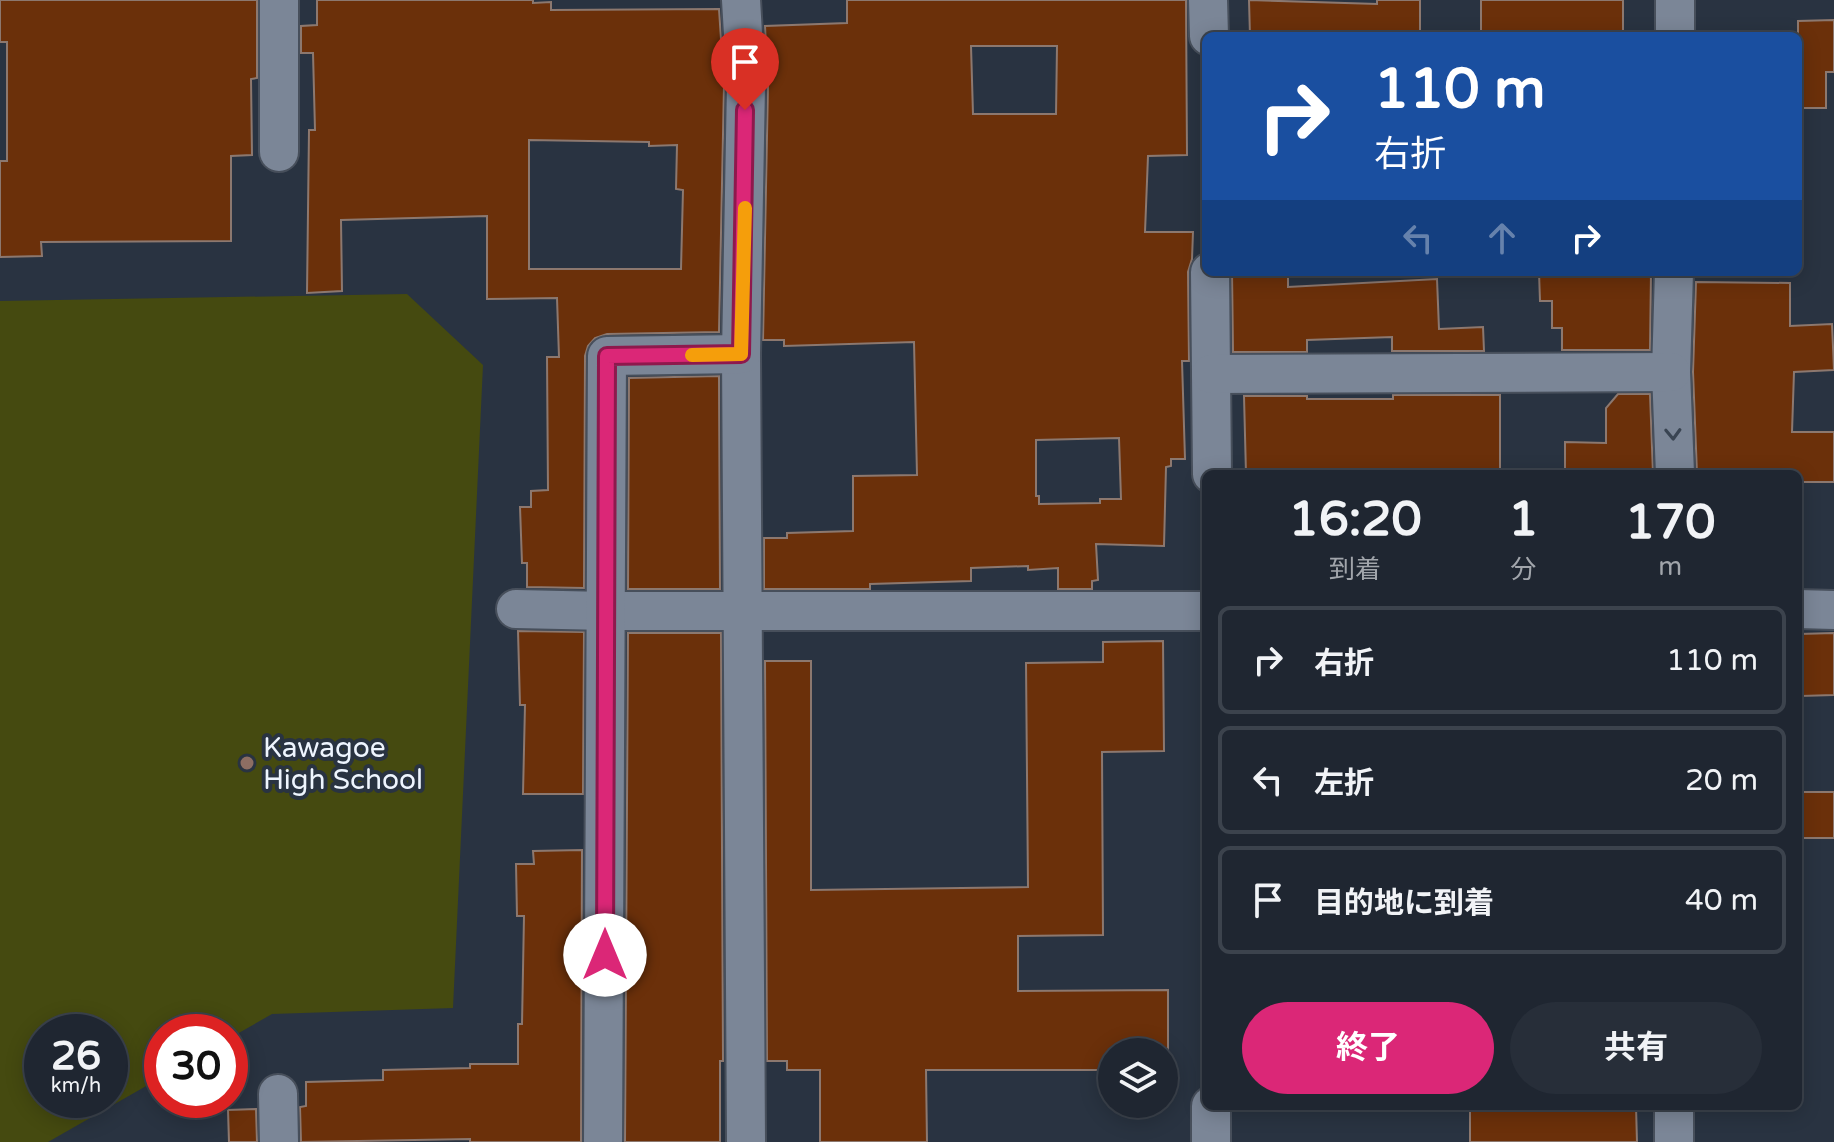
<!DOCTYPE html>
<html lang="ja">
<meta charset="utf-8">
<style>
:root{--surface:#1f2631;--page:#272e39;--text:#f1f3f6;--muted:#a1a5ab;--line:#3c434d;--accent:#db2777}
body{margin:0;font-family:"Varela Round","Noto Sans JP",sans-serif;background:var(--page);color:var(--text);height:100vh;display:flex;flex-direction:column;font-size:30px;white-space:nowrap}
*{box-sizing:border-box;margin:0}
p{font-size:26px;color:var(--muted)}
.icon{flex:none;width:44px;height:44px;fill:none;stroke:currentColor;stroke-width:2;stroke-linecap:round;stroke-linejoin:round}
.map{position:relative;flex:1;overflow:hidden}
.drawer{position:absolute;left:1202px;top:470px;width:600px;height:640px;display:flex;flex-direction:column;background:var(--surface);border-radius:12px;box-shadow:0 4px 20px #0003,0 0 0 2px var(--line)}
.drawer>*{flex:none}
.top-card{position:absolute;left:1202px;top:32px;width:600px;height:244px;border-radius:12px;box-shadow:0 4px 20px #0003,0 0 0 2px var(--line);background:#1a4fa0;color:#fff;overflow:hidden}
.buttons{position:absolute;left:1098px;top:1038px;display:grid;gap:16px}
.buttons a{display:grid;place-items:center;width:80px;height:80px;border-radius:50%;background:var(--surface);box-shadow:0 4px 20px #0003,0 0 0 2px var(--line);font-size:40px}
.speed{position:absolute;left:24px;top:1014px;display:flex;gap:16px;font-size:40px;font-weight:700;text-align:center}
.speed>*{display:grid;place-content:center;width:104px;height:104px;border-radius:50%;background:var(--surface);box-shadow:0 4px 20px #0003,0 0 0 2px var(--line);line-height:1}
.speed small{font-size:20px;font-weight:400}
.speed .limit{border:12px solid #d22;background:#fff;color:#111}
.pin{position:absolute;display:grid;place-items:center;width:68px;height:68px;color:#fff;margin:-82px -34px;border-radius:50% 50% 50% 0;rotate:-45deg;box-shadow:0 0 8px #0007}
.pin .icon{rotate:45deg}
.me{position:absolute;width:88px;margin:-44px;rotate:0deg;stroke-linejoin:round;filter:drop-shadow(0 0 6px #0008)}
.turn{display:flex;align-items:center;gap:28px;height:168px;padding:0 40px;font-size:36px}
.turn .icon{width:104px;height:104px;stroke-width:2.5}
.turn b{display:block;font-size:56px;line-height:68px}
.lanes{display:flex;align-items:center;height:76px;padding:0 40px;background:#0003;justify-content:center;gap:40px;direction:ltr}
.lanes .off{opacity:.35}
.eta{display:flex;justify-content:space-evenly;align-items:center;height:136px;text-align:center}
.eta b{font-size:48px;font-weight:700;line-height:56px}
.button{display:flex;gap:16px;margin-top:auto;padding:16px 40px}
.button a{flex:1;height:92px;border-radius:48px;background:var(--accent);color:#fff;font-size:32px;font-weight:700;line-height:92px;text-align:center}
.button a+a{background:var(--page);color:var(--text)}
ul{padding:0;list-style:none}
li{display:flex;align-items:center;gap:24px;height:108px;margin:0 16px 12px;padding:0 24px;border:4px solid var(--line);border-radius:12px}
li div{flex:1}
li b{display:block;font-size:30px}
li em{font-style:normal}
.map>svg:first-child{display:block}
.green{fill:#454a10;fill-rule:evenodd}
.building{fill:#6b300a;stroke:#8c786f;stroke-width:2;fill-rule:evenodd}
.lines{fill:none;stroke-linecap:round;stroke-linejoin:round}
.street-casing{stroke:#474f5b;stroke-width:42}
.street{stroke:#7b8697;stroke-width:38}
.oneway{stroke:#394452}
.route-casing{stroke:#8e194d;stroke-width:20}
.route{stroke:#db2777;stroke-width:14}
.slow{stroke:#f59e0b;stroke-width:14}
.education-dot{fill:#8d6e63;stroke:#293341;stroke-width:3}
.labels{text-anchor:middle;stroke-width:8;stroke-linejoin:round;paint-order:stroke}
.poi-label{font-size:28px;fill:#eef5fe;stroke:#293341;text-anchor:start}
</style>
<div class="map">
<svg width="1834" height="1142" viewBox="0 0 1834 1142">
<rect width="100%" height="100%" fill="#293341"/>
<path class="green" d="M 407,294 L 483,365 L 453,1008 L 272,1014 L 230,1038 L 230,1032 L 162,1032 L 162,1077 L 48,1142 L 0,1142 L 0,301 ZM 42,1032 L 110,1032 L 110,1100 L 42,1100 Z"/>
<g class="building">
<path d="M 0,0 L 257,0 L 257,78 L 251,79 L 252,155 L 231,156 L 231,241 L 41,242 L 42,256 L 0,257 L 0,161 L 7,161 L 7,42 L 0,42 Z"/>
<path d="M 317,0 L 533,0 L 533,3 L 551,2 L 551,10 L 719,9 L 724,85 L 719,332 L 607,334 L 595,338 L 588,346 L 585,356 L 584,588 L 527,587 L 527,563 L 522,563 L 520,507 L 531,507 L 531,491 L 548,490 L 547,357 L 559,357 L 557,298 L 487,299 L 487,216 L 341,220 L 342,291 L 307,293 L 309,130 L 315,130 L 313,53 L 301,53 L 301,26 L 317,25 ZM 529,140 L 649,142 L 649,146 L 677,145 L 676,189 L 683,190 L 681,269 L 529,269 Z"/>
<path d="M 847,0 L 1186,0 L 1187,155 L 1148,156 L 1145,232 L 1193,232 L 1192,259 L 1188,272 L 1189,361 L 1182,361 L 1185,459 L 1171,459 L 1171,466 L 1166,467 L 1164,546 L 1096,544 L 1098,580 L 1092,581 L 1092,589 L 1058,589 L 1058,568 L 1028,570 L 1028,566 L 971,568 L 971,581 L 870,584 L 870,589 L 764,589 L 764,538 L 787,538 L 787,533 L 853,531 L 853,476 L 917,475 L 914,342 L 784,346 L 784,340 L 763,340 L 768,85 L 765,26 L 847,23 ZM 971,46 L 1057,46 L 1056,114 L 973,114 ZM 1119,438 L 1121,499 L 1100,499 L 1100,503 L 1039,504 L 1039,496 L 1036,496 L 1036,440 Z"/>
<path d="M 1249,0 L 1377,4 L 1377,0 L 1420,0 L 1420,36 L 1250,36 Z"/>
<rect x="1481" y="0" width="142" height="36"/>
<path d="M 1834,20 L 1834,72 L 1826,72 L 1826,108 L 1798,108 L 1798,21 Z"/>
<path d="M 1232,272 L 1288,272 L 1288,287 L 1437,279 L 1439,329 L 1483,327 L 1484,351 L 1392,351 L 1392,337 L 1307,340 L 1307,352 L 1233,352 Z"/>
<path d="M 1539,272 L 1651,272 L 1650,350 L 1562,350 L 1562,328 L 1552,328 L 1552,301 L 1540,301 Z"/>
<path d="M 1696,282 L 1790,283 L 1790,326 L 1832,324 L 1834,370 L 1794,372 L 1792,432 L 1834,432 L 1834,482 L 1798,482 L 1798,474 L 1697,474 L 1693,372 Z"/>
<path d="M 719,376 L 720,589 L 628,589 L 629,378 Z"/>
<path d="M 1618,394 L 1650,394 L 1653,474 L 1565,474 L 1565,442 L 1606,443 L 1606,408 Z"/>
<path d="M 1393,395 L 1500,395 L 1500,474 L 1246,474 L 1244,396 L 1307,396 L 1307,399 L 1393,399 Z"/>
<path d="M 518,631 L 584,632 L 583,794 L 523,794 L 525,705 L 520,705 Z"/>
<path d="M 628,633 L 721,633 L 723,1061 L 720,1061 L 720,1142 L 625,1142 Z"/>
<path d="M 1834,633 L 1834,695 L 1801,696 L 1799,634 Z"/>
<path d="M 1163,641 L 1164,751 L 1102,752 L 1103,935 L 1018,936 L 1018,991 L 1168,990 L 1168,1069 L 1164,1069 L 1164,1052 L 1112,1052 L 1112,1070 L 926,1070 L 927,1142 L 820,1142 L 820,1070 L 787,1070 L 787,1061 L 767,1061 L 765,661 L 811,661 L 811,890 L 1028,887 L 1026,663 L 1103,662 L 1103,642 Z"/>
<rect x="1798" y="792" width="36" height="46"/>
<path d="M 582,850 L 581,1142 L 470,1142 L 470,1139 L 301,1142 L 300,1107 L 306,1106 L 306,1082 L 383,1080 L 383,1070 L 470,1068 L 470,1064 L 518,1064 L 518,1024 L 522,1024 L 524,916 L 517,916 L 516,864 L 534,864 L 533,851 Z"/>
<path d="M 1470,1106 L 1636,1106 L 1637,1142 L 1470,1142 Z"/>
<path d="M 256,1109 L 257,1142 L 229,1142 L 228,1110 Z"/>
</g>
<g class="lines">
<defs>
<g id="street">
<path d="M 741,0 L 746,85 L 741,354 L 746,1142"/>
<path d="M 1208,0 L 1209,36"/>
<path d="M 1675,36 L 1675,0"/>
<path d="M 279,152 L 279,0"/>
<path d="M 1210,272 L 1212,474"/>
<path d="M 1674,272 L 1671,372 L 1675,474"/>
<path d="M 1211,374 L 1671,372"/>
<path d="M 516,609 L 607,611 L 1206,611"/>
<path d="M 1798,609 L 1834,610"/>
<path d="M 278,1094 L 279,1142"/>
<path d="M 1211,1106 L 1211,1142"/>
<path d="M 603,1142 L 607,356 L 741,354"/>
<path d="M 1674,1142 L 1674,1106"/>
</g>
</defs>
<use href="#street" class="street-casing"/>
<use href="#street" class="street"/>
</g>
<defs><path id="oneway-chevron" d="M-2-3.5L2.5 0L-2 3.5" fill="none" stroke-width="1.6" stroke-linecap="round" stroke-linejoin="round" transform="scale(2)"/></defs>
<use class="oneway" href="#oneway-chevron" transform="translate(1673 434) rotate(88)"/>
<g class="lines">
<defs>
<path id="route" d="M 605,955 L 607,356 L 741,354 L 745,110"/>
</defs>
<use href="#route" class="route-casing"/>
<use href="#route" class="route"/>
<path class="slow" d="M 692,355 L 741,354 L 745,208"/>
</g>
<circle class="education-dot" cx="247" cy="763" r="8"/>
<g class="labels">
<g class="poi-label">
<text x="263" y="757">Kawagoe<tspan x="263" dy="32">High School</tspan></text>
</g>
</g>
</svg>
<div class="buttons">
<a><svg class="icon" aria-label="layers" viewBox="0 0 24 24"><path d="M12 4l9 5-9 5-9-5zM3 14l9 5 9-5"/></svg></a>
</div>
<div class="speed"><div>26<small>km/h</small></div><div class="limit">30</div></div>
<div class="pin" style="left:745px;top:110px;background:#d93025"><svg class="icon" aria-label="arrive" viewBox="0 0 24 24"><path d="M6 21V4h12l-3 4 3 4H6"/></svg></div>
<svg class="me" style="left:605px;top:955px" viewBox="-20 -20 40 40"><circle r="19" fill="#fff"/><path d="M0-13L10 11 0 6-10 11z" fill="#db2777"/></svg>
<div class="top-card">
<div class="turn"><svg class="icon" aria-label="right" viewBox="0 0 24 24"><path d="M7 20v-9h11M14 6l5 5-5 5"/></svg><div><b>110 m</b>右折</div></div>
<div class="lanes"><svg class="icon off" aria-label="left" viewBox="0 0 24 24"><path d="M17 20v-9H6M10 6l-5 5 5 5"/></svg><svg class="icon off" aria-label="ahead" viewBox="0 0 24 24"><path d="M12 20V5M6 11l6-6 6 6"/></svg><svg class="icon" aria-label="right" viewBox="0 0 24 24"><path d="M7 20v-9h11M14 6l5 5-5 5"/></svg></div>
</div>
<section class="drawer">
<div class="eta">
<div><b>16:20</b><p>到着</p></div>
<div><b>1</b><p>分</p></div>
<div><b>170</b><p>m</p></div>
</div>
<ul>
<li><svg class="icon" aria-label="right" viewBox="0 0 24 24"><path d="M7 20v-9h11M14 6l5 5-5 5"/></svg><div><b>右折</b></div><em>110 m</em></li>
<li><svg class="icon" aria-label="left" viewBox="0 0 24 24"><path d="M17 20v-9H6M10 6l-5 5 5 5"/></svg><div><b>左折</b></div><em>20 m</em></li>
<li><svg class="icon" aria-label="arrive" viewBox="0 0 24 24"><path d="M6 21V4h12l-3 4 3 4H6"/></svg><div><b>目的地に到着</b></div><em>40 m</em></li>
</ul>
<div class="button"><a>終了</a><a>共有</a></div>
</section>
</div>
